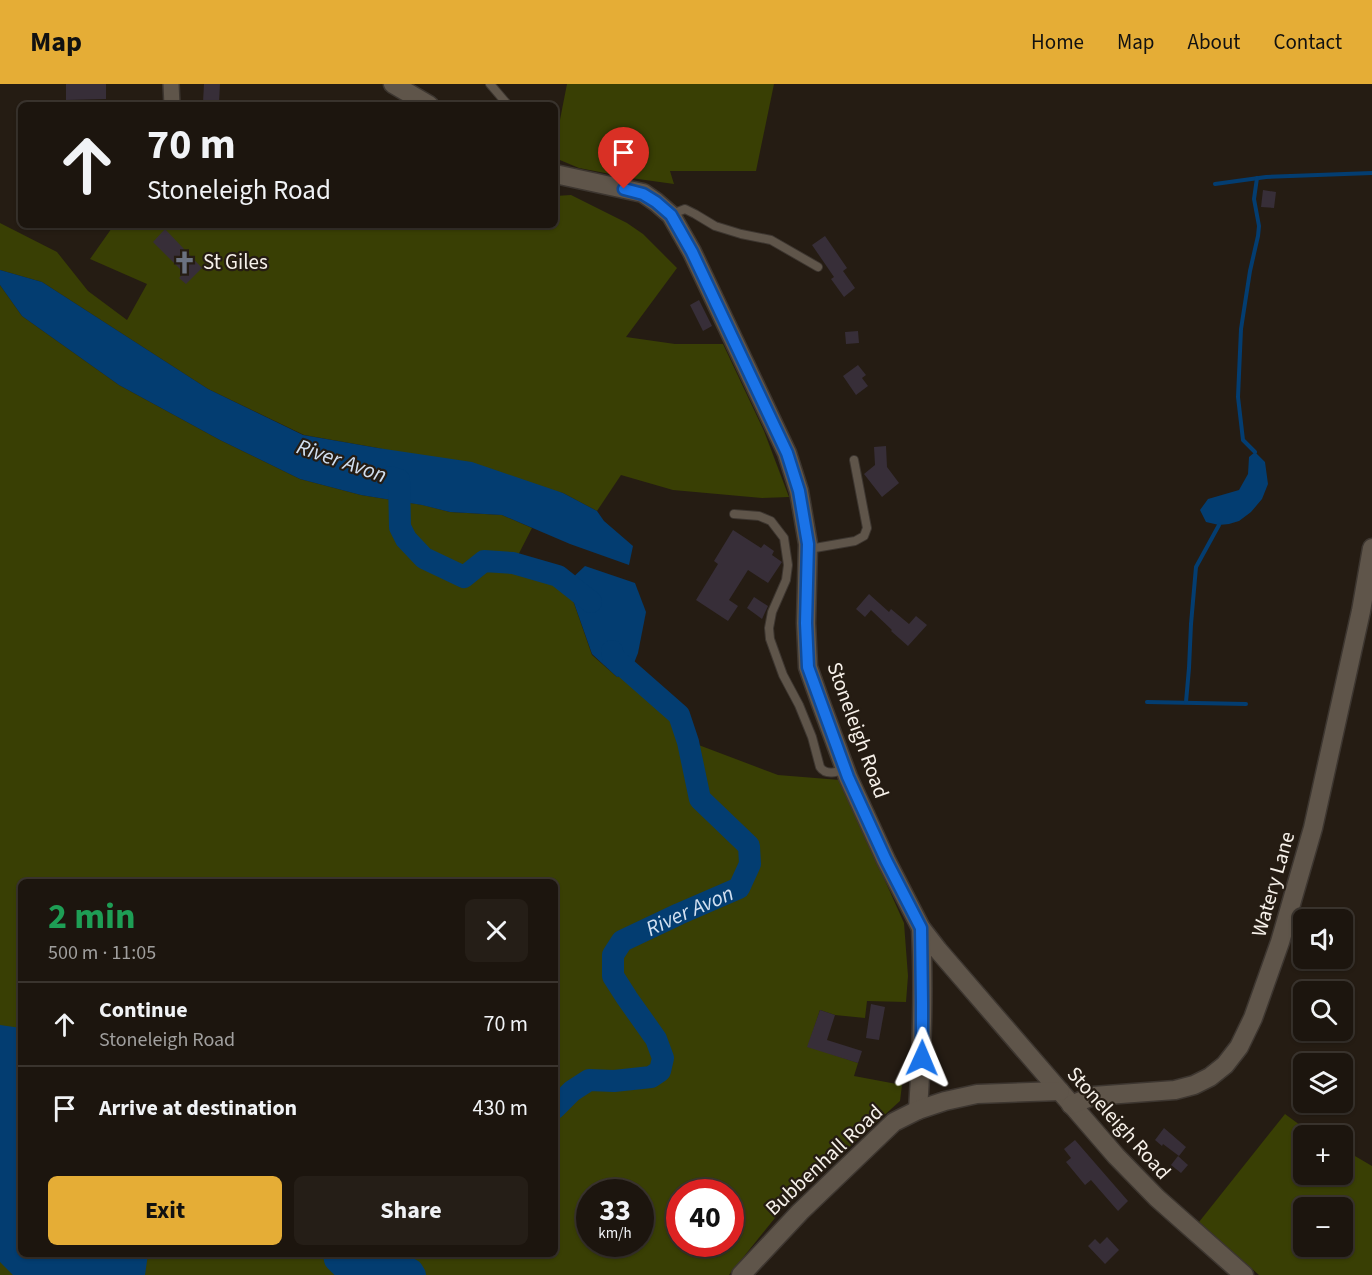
<!DOCTYPE html>
<meta charset="utf-8">
<style>
:root{--surface:#1c150e;--page:#251e17;--text:#f1f3f6;--muted:#a09f9e;--line:#3a342e;--accent:#e5ad36}
body{margin:0;font-family:"Source Sans 3",sans-serif;background:var(--page);color:var(--text);height:100vh;display:flex;flex-direction:column;font-size:22px;white-space:nowrap}
*{box-sizing:border-box;margin:0}
p{font-size:20px;color:var(--muted)}
.icon{flex:none;width:33px;height:33px;fill:none;stroke:currentColor;stroke-width:2;stroke-linecap:round;stroke-linejoin:round}
.map{position:relative;flex:1;overflow:hidden}
.panel{position:absolute;left:18px;top:795px;width:540px;height:378px;display:flex;flex-direction:column;background:var(--surface);border-radius:9px;box-shadow:0 2px 4px #0004,0 0 0 2px var(--line)}
.panel>*{flex:none}
.guide{position:absolute;left:18px;top:18px;width:540px;height:126px;border-radius:9px;box-shadow:0 2px 4px #0004,0 0 0 2px var(--line);background:#1c150e;color:var(--text);overflow:hidden}
.buttons{position:absolute;left:1293px;top:825px;display:grid;gap:12px}
.buttons a{display:grid;place-items:center;width:60px;height:60px;border-radius:9px;background:var(--surface);box-shadow:0 2px 4px #0004,0 0 0 2px var(--line);font-size:30px}
.speed{position:absolute;left:576px;top:1095px;display:flex;gap:12px;font-size:30px;font-weight:700;text-align:center}
.speed>*{display:grid;place-content:center;width:78px;height:78px;border-radius:50%;background:var(--surface);box-shadow:0 2px 4px #0004,0 0 0 2px var(--line);line-height:1}
.speed small{font-size:15px;font-weight:400}
.speed .limit{border:9px solid #d22;background:#fff;color:#111}
.pin{position:absolute;display:grid;place-items:center;width:51px;height:51px;color:#fff;margin:-62px -26px;border-radius:50% 50% 50% 0;rotate:-45deg;box-shadow:0 0 6px #0007}
.pin .icon{rotate:45deg}
.me{position:absolute;width:66px;margin:-33px;rotate:1deg;stroke-linejoin:round;filter:drop-shadow(0 0 4px #0008)}
.turn{display:flex;align-items:center;gap:21px;height:126px;padding:0 30px;font-size:27px}
.turn .icon{width:78px;height:78px;stroke-width:2.5}
.turn b{display:block;font-size:42px;line-height:51px}
.round{display:grid;place-items:center;flex:none;width:63px;height:63px;border-radius:9px;background:var(--page)}
.head{display:flex;align-items:center;justify-content:space-between;height:102px;padding:0 30px}
h1{font-size:36px;font-weight:700;line-height:45px;color:#1e9e55}
.cta{display:flex;gap:12px;margin-top:auto;padding:12px 30px}
.cta a{flex:1;height:69px;border-radius:9px;background:var(--accent);color:#111;font-size:24px;font-weight:700;line-height:69px;text-align:center}
.cta a+a{background:var(--page);color:var(--text)}
ul{padding:0;list-style:none}
li{display:flex;align-items:center;gap:18px;height:84px;padding:0 30px;border-top:2px solid var(--line)}
li div{flex:1}
li b{display:block;font-size:22px}
li em{font-style:normal}
header{display:flex;align-items:center;gap:36px;box-sizing:border-box;height:84px;padding:0 30px;background:var(--accent);color:#111}
header strong{font-size:28px}
nav{display:flex;gap:33px;margin-inline-start:auto;font-size:21px}
.map>svg:first-child{display:block}
.green{fill:#393f04;fill-rule:evenodd}
.water{fill:#033d71}
.lines{fill:none;stroke-linecap:round;stroke-linejoin:round}
.stream{stroke:#033d71;stroke-width:4}
.river{stroke:#033d71;stroke-width:22}
.building{fill:#372e38}
.service-casing{stroke:#3d3630;stroke-width:10}
.minor-casing{stroke:#3d3630;stroke-width:18}
.tertiary-casing{stroke:#3d3630;stroke-width:21}
.service{stroke:#5f554a;stroke-width:8}
.minor{stroke:#5f554a;stroke-width:15}
.tertiary{stroke:#5f554a;stroke-width:18}
.route-casing{stroke:#114b97;stroke-width:15}
.route{stroke:#1a73e8;stroke-width:10}
.labels{text-anchor:middle;stroke-width:4.5;stroke-linejoin:round;paint-order:stroke}
.poi-label{font-size:21px;fill:#f7f1ea;stroke:#251c13;text-anchor:start}
.street-label{font-size:21px;fill:#f7f1ea;stroke:#251c13}
.water-label{font-size:22px;font-style:italic;fill:#d2e0f1;stroke:#251c13}
</style>
<header>
<strong>Map</strong>
<nav><a>Home</a><a>Map</a><a>About</a><a>Contact</a></nav>
</header>
<div class="map">
<svg width="1372" height="1191" viewBox="0 0 1372 1191">
<rect width="100%" height="100%" fill="#251c13"/>
<g class="green">
<path d="M 567,0 L 774,0 L 756,87 L 670,87 L 674,100 L 631,94 L 579,84 L 555,74 L 555,61 Z"/>
<path d="M 571,111 L 627,139 L 643,150 L 677,184 L 626,253 L 675,260 L 723,260 L 764,347 L 789,413 L 762,414 L 673,406 L 621,391 L 597,427 L 563,409 L 378,364 L 304,351 L 208,305 L 42,198 L 0,186 L 0,139 L 57,168 L 88,207 L 127,236 L 147,200 L 90,175 L 114,141 L 555,141 L 555,112 Z"/>
<path d="M 0,201 L 22,232 L 119,301 L 220,356 L 300,395 L 361,411 L 423,421 L 450,428 L 502,431 L 532,444 L 514,479 L 558,492 L 567,499 L 592,571 L 617,593 L 630,589 L 679,631 L 688,658 L 696,660 L 778,691 L 840,696 L 904,839 L 908,892 L 906,918 L 867,917 L 865,934 L 835,931 L 820,926 L 808,962 L 858,979 L 854,992 L 902,1001 L 900,1017 L 787,1119 L 729,1191 L 0,1191 ZM 21,798 L 555,798 L 555,1170 L 21,1170 ZM 590,1108 L 640,1108 L 640,1160 L 590,1160 ZM 680,1108 L 730,1108 L 730,1160 L 680,1160 Z"/>
<path d="M 1285,1030 L 1300,1041 L 1318,1051 L 1304,1052 L 1304,1090 L 1342,1090 L 1343,1065 L 1372,1082 L 1372,1191 L 1259,1191 L 1199,1138 ZM 1304,1124 L 1342,1124 L 1342,1162 L 1304,1162 Z"/>
</g>
<g class="water">
<path d="M 0,186 L 42,198 L 208,305 L 303,351 L 378,364 L 472,378 L 563,409 L 597,427 L 604,437 L 633,462 L 629,481 L 570,460 L 502,431 L 450,428 L 422,421 L 361,411 L 300,395 L 220,356 L 119,301 L 22,232 L 0,201 Z"/>
<path d="M 1255,368 L 1265,378 L 1268,400 L 1262,415 L 1251,428 L 1239,437 L 1229,440 L 1219,441 L 1206,438 L 1200,426 L 1208,415 L 1239,406 L 1248,390 L 1249,373 Z"/>
<path d="M 585,482 L 635,499 L 646,528 L 638,569 L 630,589 L 617,593 L 592,570 L 567,499 Z"/>
<path d="M 0,941 L 21,944 L 21,1170 L 148,1170 L 145,1191 L 13,1191 L 0,1178 Z"/>
</g>
<g class="lines">
<g class="stream">
<path d="M 1215,100 L 1266,93 L 1372,89"/>
<path d="M 1255,368 L 1243,356 L 1238,313 L 1241,245 L 1250,187 L 1258,152 L 1259,142 L 1254,115 L 1257,94"/>
<path d="M 1147,618 L 1246,620"/>
<path d="M 1186,618 L 1189,584 L 1191,540 L 1196,483 L 1219,441"/>
</g>
<g class="river">
<path d="M 390,393 L 399,396 L 400,443 L 406,455 L 424,474 L 464,493 L 484,477 L 513,479 L 558,492 L 591,518"/>
<path id="s1" d="M 555,1024 L 572,1007 L 589,996 L 614,997 L 651,993 L 660,987 L 663,974 L 656,955 L 627,914 L 613,892 L 613,871 L 622,857 L 679,830 L 739,804 L 750,780 L 749,762 L 700,715 L 688,658 L 679,631 L 613,573 L 612,567"/>
<path d="M 334,1170 L 335,1176 L 341,1182 L 348,1183 L 399,1180 L 412,1186 L 415,1191"/>
</g>
</g>
<g class="building">
<path d="M 66,0 L 106,0 L 106,15 L 66,16 Z"/>
<path d="M 204,0 L 220,0 L 219,19 L 203,18 Z"/>
<path d="M 1263,106 L 1276,108 L 1274,124 L 1261,123 Z"/>
<path d="M 165,145 L 202,184 L 186,200 L 179,194 L 184,189 L 153,158 Z"/>
<path d="M 825,152 L 847,184 L 843,187 L 855,204 L 844,213 L 831,195 L 834,193 L 812,161 Z"/>
<path d="M 699,216 L 712,242 L 703,247 L 690,221 Z"/>
<path d="M 858,247 L 859,259 L 846,260 L 845,248 Z"/>
<path d="M 858,281 L 866,291 L 862,294 L 868,302 L 856,311 L 843,292 Z"/>
<path d="M 886,362 L 887,383 L 899,399 L 882,413 L 864,390 L 875,381 L 874,363 Z"/>
<path d="M 733,446 L 761,464 L 764,460 L 774,467 L 772,471 L 782,478 L 768,499 L 748,486 L 729,516 L 738,522 L 728,537 L 696,516 L 718,480 L 714,477 Z"/>
<path d="M 869,510 L 889,528 L 891,525 L 909,540 L 916,532 L 927,541 L 908,562 L 891,547 L 892,546 L 871,526 L 865,533 L 856,525 Z"/>
<path d="M 754,513 L 768,522 L 762,535 L 747,524 Z"/>
<path d="M 871,920 L 885,923 L 879,956 L 866,954 Z"/>
<path d="M 820,926 L 835,931 L 827,956 L 862,967 L 858,979 L 807,963 Z"/>
<path d="M 1164,1044 L 1186,1063 L 1179,1072 L 1163,1060 L 1162,1062 L 1155,1056 Z"/>
<path d="M 1075,1056 L 1128,1117 L 1118,1127 L 1091,1096 L 1085,1101 L 1066,1078 L 1071,1074 L 1064,1065 Z"/>
<path d="M 1178,1072 L 1188,1081 L 1181,1089 L 1171,1081 Z"/>
<path d="M 1107,1153 L 1119,1166 L 1105,1180 L 1088,1162 L 1095,1155 L 1100,1160 Z"/>
</g>
<g class="lines">
<defs>
<g id="service">
<path d="M 490,0 L 508,21"/>
<path d="M 672,130 L 685,125 L 695,130 L 715,142 L 741,150 L 771,156 L 818,183"/>
<path d="M 734,430 L 759,432 L 771,437 L 784,454 L 788,481 L 786,496 L 772,528 L 769,544 L 770,555 L 783,591 L 799,621 L 812,653 L 820,683 C 826,692 837,688 845,685"/>
<path d="M 809,465 L 855,457 L 864,452 L 867,444 L 854,376"/>
</g>
<path id="minor" d="M 171,0 L 172,21"/>
<g id="tertiary">
<path d="M 393,0 L 429,21"/>
<path d="M 555,90 L 643,109 L 656,118 L 671,131 L 692,168 L 787,369 L 799,407 L 808,460 L 806,539 L 808,583 L 820,617 L 848,693 L 886,776 L 921,844 L 938,866 L 1116,1072 L 1157,1114 L 1244,1191"/>
<path d="M 1071,1021 L 1093,1012 L 1175,1006 L 1194,1001 L 1210,993 L 1225,981 L 1239,963 L 1253,934 L 1280,858 L 1313,744 L 1361,527 L 1372,464"/>
<path d="M 918,1026 C 922,966 924,905 921,844"/>
<path d="M 741,1191 L 800,1128 L 894,1038 L 918,1026 L 945,1017 L 977,1010 L 1060,1007"/>
</g>
</defs>
<use href="#service" class="service-casing"/>
<use href="#minor" class="minor-casing"/>
<use href="#tertiary" class="tertiary-casing"/>
<use href="#service" class="service"/>
<use href="#minor" class="minor"/>
<use href="#tertiary" class="tertiary"/>
</g>
<g class="lines">
<defs>
<path id="route" d="M 624,105 L 643,110 L 656,118 L 671,131 L 692,168 L 787,369 L 799,407 L 808,460 L 806,539 L 808,583 L 848,693 L 886,776 L 921,844 L 922,919 L 922,974"/>
</defs>
<use href="#route" class="route-casing"/>
<use href="#route" class="route"/>
</g>
<defs>
<symbol id="church-bare" viewBox="-9 -9 18 18"><path d="M-1.2-6h2.4v3.5h3.3v2.4h-3.3V6h-2.4V-.1h-3.3v-2.4h3.3Z" fill="#6b7280" stroke="#251c13" stroke-width="2.5" paint-order="stroke"/></symbol>
</defs>
<g fill-rule="evenodd">
<use href="#church-bare" x="168" y="162" width="33" height="33"/>
</g>
<g class="labels">
<g class="poi-label">
<text x="203" y="185">St Giles</text>
</g>
<g class="street-label">
<text transform="translate(858 646) rotate(70)" y="7">Stoneleigh Road</text>
<text transform="translate(1273 800) rotate(-74)" y="7">Watery Lane</text>
<text transform="translate(1119 1039) rotate(48)" y="7">Stoneleigh Road</text>
<text transform="translate(824 1076) rotate(-43)" y="7">Bubbenhall Road</text>
</g>
<g class="water-label">
<text transform="translate(342 376) rotate(19)" y="8">River Avon</text>
<text dy="8" stroke="none"><textPath href="#s1" startOffset="339">River Avon</textPath></text>
</g>
</g>
</svg>
<div class="buttons">
<a><svg class="icon" aria-label="sound" viewBox="0 0 24 24"><path d="M4 9h4l5-4v14l-5-4H4zM17 9q2 3 0 6"/></svg></a>
<a><svg class="icon" aria-label="search" viewBox="0 0 24 24"><circle cx="10" cy="10" r="6"/><path d="M15 15l6 6"/></svg></a>
<a><svg class="icon" aria-label="layers" viewBox="0 0 24 24"><path d="M12 4l9 5-9 5-9-5zM3 14l9 5 9-5"/></svg></a>
<a>+</a>
<a>−</a>
</div>
<div class="speed"><div>33<small>km/h</small></div><div class="limit">40</div></div>
<div class="pin" style="left:624px;top:105px;background:#d93025"><svg class="icon" aria-label="arrive" viewBox="0 0 24 24"><path d="M6 21V4h12l-3 4 3 4H6"/></svg></div>
<svg class="me" style="left:922px;top:974px" viewBox="-20 -20 40 40"><path d="M0-17L14 15 0 8-14 15z" fill="#1a73e8" stroke="#fff" stroke-width="4"/></svg>
<div class="guide">
<div class="turn"><svg class="icon" aria-label="ahead" viewBox="0 0 24 24"><path d="M12 20V5M6 11l6-6 6 6"/></svg><div><b>70 m</b>Stoneleigh Road</div></div>
</div>
<section class="panel">
<div class="head"><div><h1>2 min</h1><p>500 m · 11:05</p></div><a class="round"><svg class="icon" aria-label="close" viewBox="0 0 24 24"><path d="M6 6l12 12M18 6L6 18"/></svg></a></div>
<ul>
<li><svg class="icon" aria-label="ahead" viewBox="0 0 24 24"><path d="M12 20V5M6 11l6-6 6 6"/></svg><div><b>Continue</b><p>Stoneleigh Road</p></div><em>70 m</em></li>
<li><svg class="icon" aria-label="arrive" viewBox="0 0 24 24"><path d="M6 21V4h12l-3 4 3 4H6"/></svg><div><b>Arrive at destination</b></div><em>430 m</em></li>
</ul>
<div class="cta"><a>Exit</a><a>Share</a></div>
</section>
</div>
